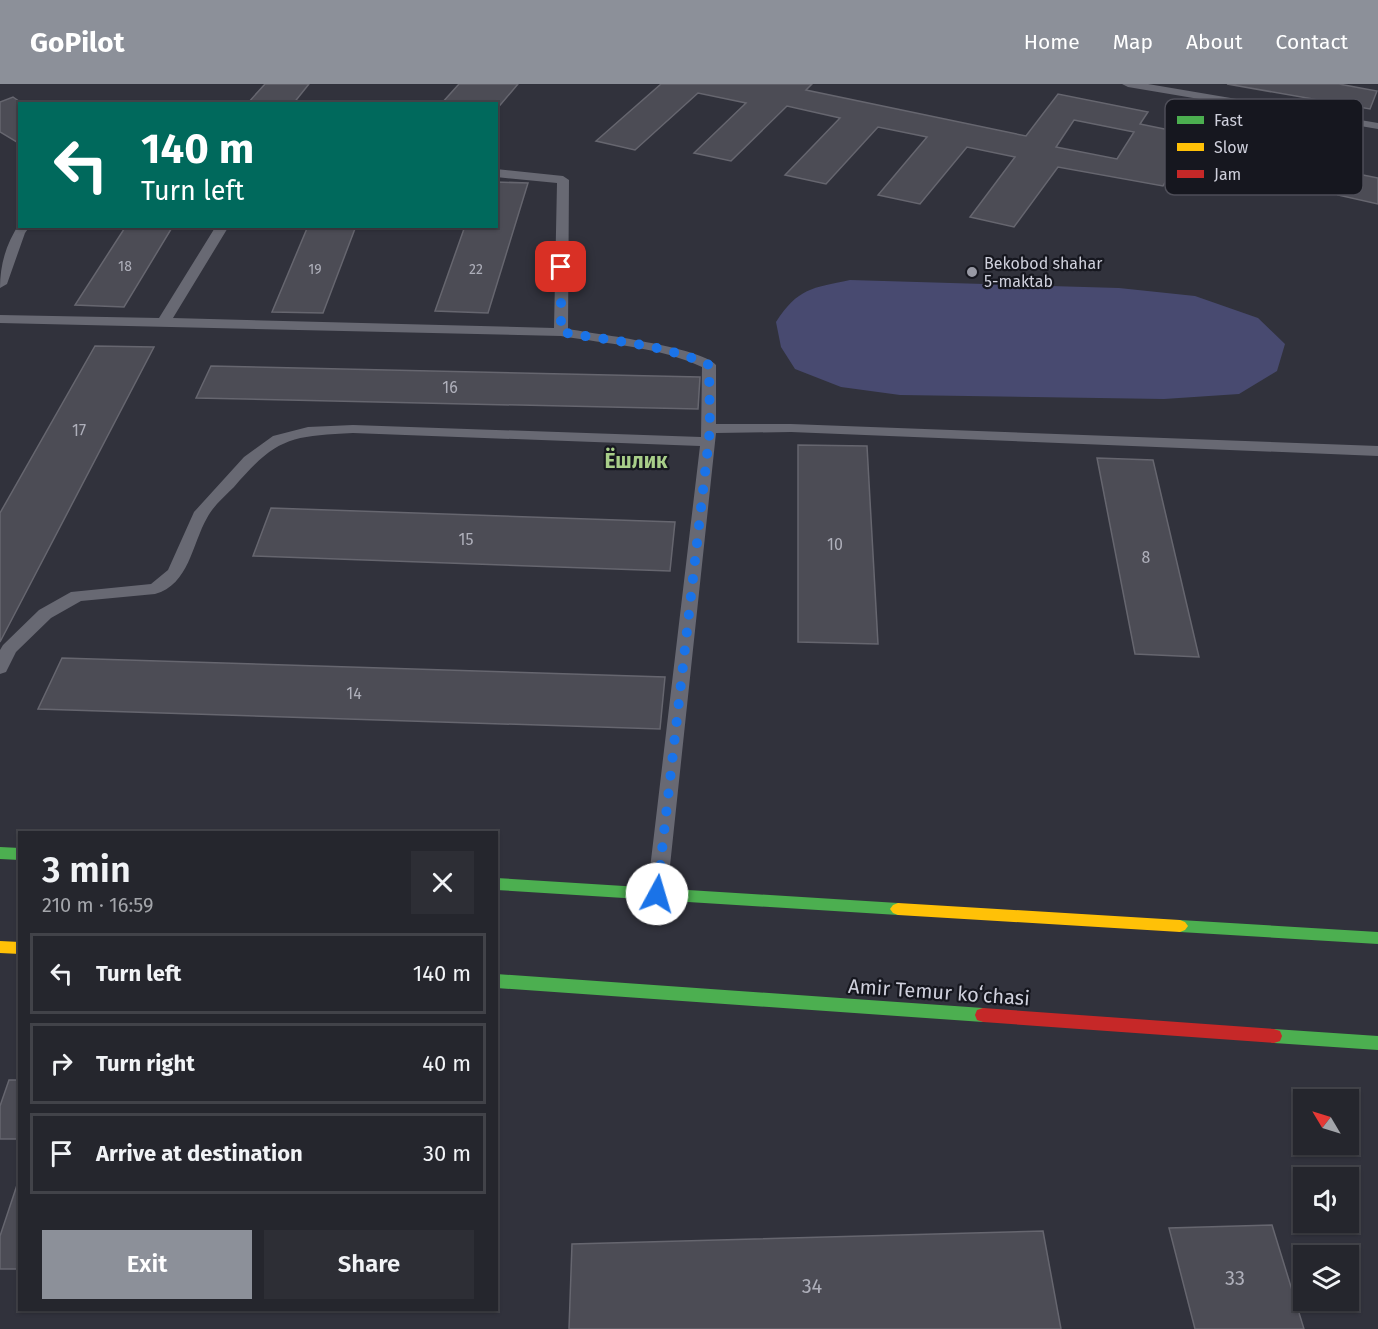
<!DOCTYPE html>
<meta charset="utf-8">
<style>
:root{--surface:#25262d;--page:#2d2e35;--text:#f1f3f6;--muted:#a3a5aa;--line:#424349;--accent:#8c9099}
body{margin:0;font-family:"Fira Sans",sans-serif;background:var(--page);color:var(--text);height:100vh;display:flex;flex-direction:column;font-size:22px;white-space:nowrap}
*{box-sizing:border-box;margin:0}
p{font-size:20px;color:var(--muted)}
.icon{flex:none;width:33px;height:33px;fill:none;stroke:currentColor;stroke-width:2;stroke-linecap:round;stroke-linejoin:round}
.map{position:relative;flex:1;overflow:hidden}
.panel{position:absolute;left:18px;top:747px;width:480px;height:480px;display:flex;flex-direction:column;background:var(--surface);border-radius:0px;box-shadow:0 2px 4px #0004,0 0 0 2px var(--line)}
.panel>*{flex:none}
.hud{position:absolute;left:18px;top:18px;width:480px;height:126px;border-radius:0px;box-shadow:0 2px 4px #0004,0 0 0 2px var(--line);background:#00695c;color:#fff;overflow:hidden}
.needle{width:39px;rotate:308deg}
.fabs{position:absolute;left:1293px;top:1005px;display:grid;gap:12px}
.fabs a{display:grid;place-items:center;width:66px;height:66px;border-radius:0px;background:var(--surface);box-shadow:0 2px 4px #0004,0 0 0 2px var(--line);font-size:30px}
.pin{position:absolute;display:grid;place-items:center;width:51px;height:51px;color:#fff;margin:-26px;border-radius:12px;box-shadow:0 3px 9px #0006}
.me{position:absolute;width:66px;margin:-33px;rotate:6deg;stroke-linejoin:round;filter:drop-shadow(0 0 4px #0008)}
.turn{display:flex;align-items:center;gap:21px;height:126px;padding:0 24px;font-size:27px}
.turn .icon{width:78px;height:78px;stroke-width:2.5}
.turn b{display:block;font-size:42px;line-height:51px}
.round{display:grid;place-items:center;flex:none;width:63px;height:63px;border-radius:0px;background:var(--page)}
.head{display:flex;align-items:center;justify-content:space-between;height:102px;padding:0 24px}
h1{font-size:36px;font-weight:600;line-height:45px}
.action{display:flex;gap:12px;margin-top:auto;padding:12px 24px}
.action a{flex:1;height:69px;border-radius:0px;background:var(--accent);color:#fff;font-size:24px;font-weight:600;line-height:69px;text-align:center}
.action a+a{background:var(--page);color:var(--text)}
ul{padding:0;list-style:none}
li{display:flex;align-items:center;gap:18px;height:81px;margin:0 12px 9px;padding:0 12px;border:3px solid var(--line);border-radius:0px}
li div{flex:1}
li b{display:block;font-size:22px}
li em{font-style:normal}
header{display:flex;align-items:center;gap:36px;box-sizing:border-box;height:84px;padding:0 30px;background:var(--accent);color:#fff}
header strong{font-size:28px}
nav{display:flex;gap:33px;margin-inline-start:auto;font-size:21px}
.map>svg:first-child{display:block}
.green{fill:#484a70}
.building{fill:#4c4c55;stroke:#66666f;stroke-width:1.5;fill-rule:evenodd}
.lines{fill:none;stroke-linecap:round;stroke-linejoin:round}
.lane{fill:#686973;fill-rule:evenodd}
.fast{fill:#4caf50;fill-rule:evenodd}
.slow{fill:#ffc107;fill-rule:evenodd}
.jam{fill:#c62828;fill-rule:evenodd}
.route{stroke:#1a73e8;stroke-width:10;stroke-dasharray:0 18}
.poi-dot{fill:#9899a4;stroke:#16171f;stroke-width:2}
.labels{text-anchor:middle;stroke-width:4.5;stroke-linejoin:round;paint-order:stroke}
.far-number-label{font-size:14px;fill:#aeafba}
.far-poi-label{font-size:16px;fill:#cfd0dc;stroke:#16171f;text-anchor:start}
.number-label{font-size:16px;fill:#aeafba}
.street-label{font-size:20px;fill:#cfd0dc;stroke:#16171f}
.near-number-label{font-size:20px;fill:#aeafba}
.neighbourhood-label{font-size:21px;font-weight:bold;fill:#a8ce89;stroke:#16171f}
.key{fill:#16171f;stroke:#4e4e58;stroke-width:1.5}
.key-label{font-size:16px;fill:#cfd0dc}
</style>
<header>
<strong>GoPilot</strong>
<nav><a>Home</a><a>Map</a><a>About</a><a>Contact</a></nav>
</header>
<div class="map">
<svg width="1378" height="1245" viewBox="0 0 1378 1245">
<rect width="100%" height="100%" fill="#31323c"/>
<path class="green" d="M 850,196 L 1119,204 L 1195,212 L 1258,234 L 1285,260 L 1277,287 L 1239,310 L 1164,315 L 900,311 L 841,303 L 795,285 L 781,263 L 776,238 C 798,204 812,204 850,196 Z"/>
<g class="building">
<path d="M 265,0 L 309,0 L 293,20 L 247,20 Z"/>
<path d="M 459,0 L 518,0 L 496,26 L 496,20 L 441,20 Z"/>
<path d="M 661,0 L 812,0 L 806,6 L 1026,52 L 1058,10 L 1148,28 L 1140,40 L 1194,51 L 1163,102 L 1058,83 L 1014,143 L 970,133 L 1015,73 L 967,63 L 920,120 L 878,111 L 927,53 L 878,43 L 826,100 L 785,91 L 840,34 L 787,22 L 731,77 L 694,69 L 746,19 L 698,9 L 635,66 L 596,57 ZM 1074,36 L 1134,48 L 1117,75 L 1056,63 Z"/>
<path d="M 1227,0 L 1339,0 L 1377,7 L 1370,25 Z"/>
<path d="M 13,13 L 23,20 L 20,20 L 20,60 L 0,48 L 0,18 Z"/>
<path d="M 1348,88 L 1378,94 L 1378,120 L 1338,111 Z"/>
<path d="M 496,98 L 528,99 L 488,229 L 435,227 L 465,142 L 496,142 Z"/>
<path d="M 126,142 L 173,142 L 124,223 L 75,221 Z"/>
<path d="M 308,142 L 356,142 L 323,229 L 272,228 Z"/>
<path d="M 95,262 L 154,263 L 0,558 L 0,429 Z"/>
<path d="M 211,282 L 700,293 L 698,325 L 196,314 Z"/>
<path d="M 798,361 L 867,362 L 878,560 L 798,558 Z"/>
<path d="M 1097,374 L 1153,376 L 1199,573 L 1135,570 Z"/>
<path d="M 271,424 L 675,438 L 670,487 L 253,472 Z"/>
<path d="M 62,574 L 665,593 L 660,645 L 38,625 Z"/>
<path d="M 9,996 L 20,996 L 20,1055 L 0,1055 L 0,1022 Z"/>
<path d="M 17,1101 L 20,1101 L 20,1185 L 0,1185 L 0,1152 Z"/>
<path d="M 1272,1141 L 1304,1245 L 1195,1245 L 1169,1144 Z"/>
<path d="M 1043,1147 L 1061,1245 L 569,1245 L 572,1160 Z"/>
</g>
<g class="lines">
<g class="lane">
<path d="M 1122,0 L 1148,0 L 1378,39 L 1378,45 L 1128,3 Z"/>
<path d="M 496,85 L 563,92 L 569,96 L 568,245 C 596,250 701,263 716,281 L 716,340 L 791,340 L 1378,362 L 1378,372 L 791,348 L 716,349 L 667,810 L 664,816 L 657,818 L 650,816 L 647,810 L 700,362 L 353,349 C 290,352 276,354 234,403 C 225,412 213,422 207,434 C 192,460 189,501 155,510 L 81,517 L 51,534 L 16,568 L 6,588 L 0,590 L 0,566 L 3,561 L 39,526 L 71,508 L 151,500 L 168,486 L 194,428 L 244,373 L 273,352 L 308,343 L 353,341 L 701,353 L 702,283 C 660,263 607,260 561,252 L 0,239 L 0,231 L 159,234 L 216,142 L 229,142 L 173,234 L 554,244 L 557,99 L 496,93 Z"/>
<path d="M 20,139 L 20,142 L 30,142 L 25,149 L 7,200 L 0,204 C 0,181 6,159 20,139 Z"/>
</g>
<g class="fast">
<path d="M 0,763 L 20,764 L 20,776 L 0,775 Z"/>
<path d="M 496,794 L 898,819 L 903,821 L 906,825 L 903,829 L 898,831 L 496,806 Z"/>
<path d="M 1180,836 L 1378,848 L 1378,860 L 1180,848 L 1175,846 L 1172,842 L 1175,838 Z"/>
<path d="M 496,890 L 983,924 L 989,926 L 991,931 L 989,936 L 983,938 L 496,904 Z"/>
<path d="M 1274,945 L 1378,952 L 1378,966 L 1274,959 L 1268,957 L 1266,952 L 1268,947 Z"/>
</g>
<g class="slow">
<path d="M 898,819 L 1180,836 L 1185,838 L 1188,842 L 1185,846 L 1180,848 L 898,831 L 893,829 L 890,825 L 893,821 Z"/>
<path d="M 0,857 L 20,858 L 20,870 L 0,869 Z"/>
</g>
<path class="jam" d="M 983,924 L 1274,945 L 1280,947 L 1282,952 L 1280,957 L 1274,959 L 983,938 L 977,936 L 975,931 L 977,926 Z"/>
</g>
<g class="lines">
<path class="route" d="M 561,183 L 561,248 C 609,257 664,260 709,281 L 710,345 L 657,810"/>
</g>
<circle class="poi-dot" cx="972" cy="188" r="6"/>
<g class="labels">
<g class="far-number-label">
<text x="125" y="187">18</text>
<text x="315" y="190">19</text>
<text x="476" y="190">22</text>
</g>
<g class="far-poi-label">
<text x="984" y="185">Bekobod shahar<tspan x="984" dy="18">5-maktab</tspan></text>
</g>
<g class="number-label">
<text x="450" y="309">16</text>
<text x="79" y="352">17</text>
<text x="466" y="461">15</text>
<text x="835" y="466">10</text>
<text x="1146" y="479">8</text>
<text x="354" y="615">14</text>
</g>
<g class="street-label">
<text transform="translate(939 908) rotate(4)" y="7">Amir Temur koʻchasi</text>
</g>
<g class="near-number-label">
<text x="1235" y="1201">33</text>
<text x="812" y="1209">34</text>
</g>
<g class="neighbourhood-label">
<text x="636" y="384">Ёшлик</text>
</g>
</g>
<rect x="1165" y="15" width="198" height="96" rx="9" class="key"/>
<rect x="1177" y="32" width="27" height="8" fill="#4caf50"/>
<rect x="1177" y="59" width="27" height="8" fill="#ffc107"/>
<rect x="1177" y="86" width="27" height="8" fill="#c62828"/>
<g class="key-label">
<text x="1214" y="42">Fast</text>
<text x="1214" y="69">Slow</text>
<text x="1214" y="96">Jam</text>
</g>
</svg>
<div class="fabs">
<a><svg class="needle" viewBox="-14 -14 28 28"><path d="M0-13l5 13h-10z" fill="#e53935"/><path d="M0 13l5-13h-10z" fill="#a3a5aa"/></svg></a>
<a><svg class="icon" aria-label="sound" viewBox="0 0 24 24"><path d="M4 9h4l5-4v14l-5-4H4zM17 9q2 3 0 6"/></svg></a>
<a><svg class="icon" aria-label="layers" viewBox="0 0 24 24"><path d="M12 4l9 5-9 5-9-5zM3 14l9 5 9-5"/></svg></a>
</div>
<div class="pin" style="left:561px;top:183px;background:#d93025"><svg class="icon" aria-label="arrive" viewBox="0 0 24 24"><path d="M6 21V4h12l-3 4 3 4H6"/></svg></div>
<svg class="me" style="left:657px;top:810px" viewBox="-20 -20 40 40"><circle r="19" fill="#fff"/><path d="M0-13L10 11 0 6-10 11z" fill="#1a73e8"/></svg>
<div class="hud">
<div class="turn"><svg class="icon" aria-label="left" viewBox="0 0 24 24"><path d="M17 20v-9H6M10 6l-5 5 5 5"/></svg><div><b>140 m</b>Turn left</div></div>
</div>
<section class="panel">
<div class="head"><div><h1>3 min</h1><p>210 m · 16:59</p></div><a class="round"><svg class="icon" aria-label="close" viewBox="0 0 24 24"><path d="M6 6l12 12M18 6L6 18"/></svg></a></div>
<ul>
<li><svg class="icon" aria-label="left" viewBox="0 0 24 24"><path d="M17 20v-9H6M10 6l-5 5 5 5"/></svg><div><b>Turn left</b></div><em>140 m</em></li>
<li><svg class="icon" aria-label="right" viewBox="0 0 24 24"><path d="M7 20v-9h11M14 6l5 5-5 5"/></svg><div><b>Turn right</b></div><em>40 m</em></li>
<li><svg class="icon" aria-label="arrive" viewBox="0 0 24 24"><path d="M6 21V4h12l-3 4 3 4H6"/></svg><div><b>Arrive at destination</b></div><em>30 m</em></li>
</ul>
<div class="action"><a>Exit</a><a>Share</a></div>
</section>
</div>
